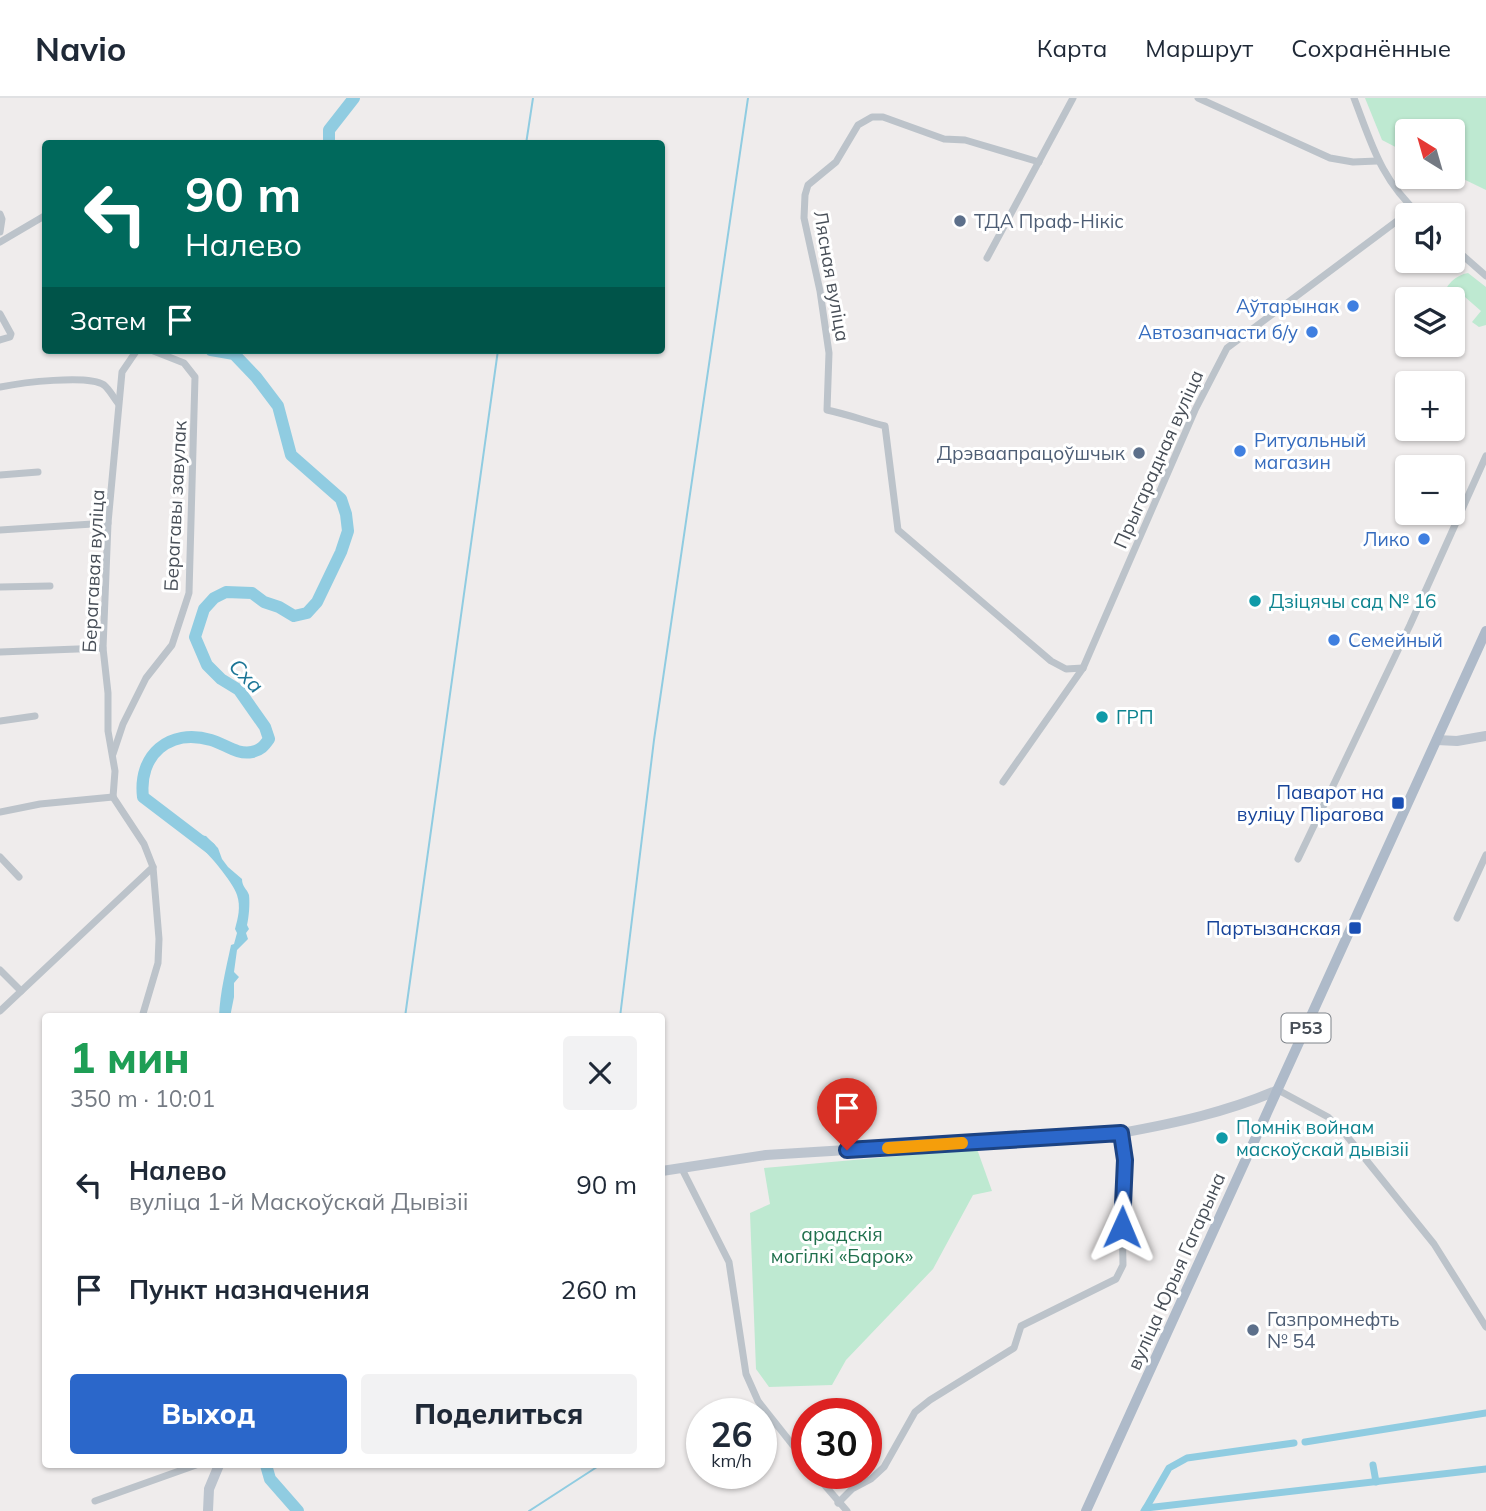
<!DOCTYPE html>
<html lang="ru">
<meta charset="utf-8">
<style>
:root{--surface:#fff;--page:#f2f2f3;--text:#1f2937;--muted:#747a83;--line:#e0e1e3;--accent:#2b67ca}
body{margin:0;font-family:Mulish,sans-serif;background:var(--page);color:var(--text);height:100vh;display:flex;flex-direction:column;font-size:26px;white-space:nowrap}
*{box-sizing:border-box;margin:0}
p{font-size:23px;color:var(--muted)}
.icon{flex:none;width:38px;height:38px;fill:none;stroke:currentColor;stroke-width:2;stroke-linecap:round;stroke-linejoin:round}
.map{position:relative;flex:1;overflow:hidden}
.details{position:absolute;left:42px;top:915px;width:623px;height:455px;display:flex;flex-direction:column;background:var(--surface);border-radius:7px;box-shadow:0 2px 5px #0004}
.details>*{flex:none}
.guide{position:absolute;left:42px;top:42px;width:623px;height:214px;border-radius:7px;box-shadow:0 2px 5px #0004;background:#00695c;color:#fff;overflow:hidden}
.needle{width:46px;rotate:323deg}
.tools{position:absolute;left:1395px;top:21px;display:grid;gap:14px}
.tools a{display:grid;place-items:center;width:70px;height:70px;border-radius:7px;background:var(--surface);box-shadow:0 2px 5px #0004;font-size:35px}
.speed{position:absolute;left:686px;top:1300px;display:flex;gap:14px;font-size:35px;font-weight:700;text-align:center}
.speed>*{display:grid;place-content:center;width:91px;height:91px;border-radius:50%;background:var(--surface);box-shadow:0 2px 5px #0004;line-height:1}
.speed small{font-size:18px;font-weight:400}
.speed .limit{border:10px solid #d22;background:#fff;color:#111}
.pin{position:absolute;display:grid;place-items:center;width:60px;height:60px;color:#fff;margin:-72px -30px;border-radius:50% 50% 50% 0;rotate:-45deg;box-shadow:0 0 7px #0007}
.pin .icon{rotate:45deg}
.me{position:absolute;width:77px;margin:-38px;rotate:1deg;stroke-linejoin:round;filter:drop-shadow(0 0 5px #0008)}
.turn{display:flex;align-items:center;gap:24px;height:147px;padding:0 28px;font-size:32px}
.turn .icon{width:91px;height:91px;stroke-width:2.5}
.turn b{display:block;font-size:49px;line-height:60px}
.then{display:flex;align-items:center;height:66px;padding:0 28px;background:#0003;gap:14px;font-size:26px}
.round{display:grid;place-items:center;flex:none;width:74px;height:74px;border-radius:7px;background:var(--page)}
.summary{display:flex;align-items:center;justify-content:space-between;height:119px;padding:0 28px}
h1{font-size:42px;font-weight:800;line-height:52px;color:#1e9e55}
.primary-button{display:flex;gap:14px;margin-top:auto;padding:14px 28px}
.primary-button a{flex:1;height:80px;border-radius:7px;background:var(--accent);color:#fff;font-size:28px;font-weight:800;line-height:80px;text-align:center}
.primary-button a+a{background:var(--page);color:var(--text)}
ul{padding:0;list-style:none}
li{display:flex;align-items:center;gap:21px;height:105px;padding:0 28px}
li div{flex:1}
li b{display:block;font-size:26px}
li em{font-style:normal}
header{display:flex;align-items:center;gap:42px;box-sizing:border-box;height:98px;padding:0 35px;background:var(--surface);border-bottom:2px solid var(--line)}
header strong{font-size:33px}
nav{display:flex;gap:38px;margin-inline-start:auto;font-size:24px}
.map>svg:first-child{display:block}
.green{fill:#bee9d1}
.water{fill:#90cce1}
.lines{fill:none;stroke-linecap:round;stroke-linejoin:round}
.stream{stroke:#90cce1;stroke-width:2}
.canal{stroke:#90cce1;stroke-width:7}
.river{stroke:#90cce1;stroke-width:12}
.street{stroke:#bcc3ca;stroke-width:7}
.secondary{stroke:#bcc4ce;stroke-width:10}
.primary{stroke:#aebac9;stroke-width:10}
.route-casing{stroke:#1c4383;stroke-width:18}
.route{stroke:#2b67ca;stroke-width:12}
.slow{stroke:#f59e0b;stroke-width:12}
.service-dot{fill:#5c6f8a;stroke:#fff;stroke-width:2.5}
.shop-dot{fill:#3f7fe0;stroke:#fff;stroke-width:2.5}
.culture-dot{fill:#0f9aa8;stroke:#fff;stroke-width:2.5}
.transit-dot{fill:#1a4fb4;stroke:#fff;stroke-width:2.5}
.labels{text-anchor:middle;stroke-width:6;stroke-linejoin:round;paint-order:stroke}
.shield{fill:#fff;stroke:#7e8389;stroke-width:2}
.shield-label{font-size:18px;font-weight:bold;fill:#474e57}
.service-label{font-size:19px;fill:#4e5e75;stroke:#fff;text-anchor:start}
.street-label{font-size:19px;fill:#474e57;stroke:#fff}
.shop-label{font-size:19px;fill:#366cbe;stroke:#fff;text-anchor:end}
.culture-label{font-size:19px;fill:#0d838f;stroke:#fff;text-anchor:start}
.transit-label{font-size:19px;fill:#164399;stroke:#fff;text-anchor:end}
.park-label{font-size:19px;fill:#20704d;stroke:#fff}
.water-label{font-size:21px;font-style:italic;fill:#1b7596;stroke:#fff}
</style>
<header>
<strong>Navio</strong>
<nav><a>Карта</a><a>Маршрут</a><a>Сохранённые</a></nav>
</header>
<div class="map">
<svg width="1486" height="1413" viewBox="0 0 1486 1413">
<rect width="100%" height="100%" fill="#efecec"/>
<g class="green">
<path d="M 1365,0 L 1486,0 L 1486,92 L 1453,76 L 1452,33 L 1407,33 L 1407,55 L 1382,42 Z"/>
<path d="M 1468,175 L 1486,189 L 1486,227 L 1479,229 L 1472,224 L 1481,213 L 1465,199 L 1455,210 L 1453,207 L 1452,201 L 1443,199 C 1445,187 1456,177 1468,175 Z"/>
<path d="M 977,1051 L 992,1093 L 973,1097 L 933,1171 L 846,1262 L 832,1287 L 769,1289 L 756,1271 L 750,1115 L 770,1106 L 764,1070 Z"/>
</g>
<path class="water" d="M 199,737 L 206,738 L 218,750 L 222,761 L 228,769 L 242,781 C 242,789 247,791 249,797 C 250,805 249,819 247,827 L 249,831 L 246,835 L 248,841 L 237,852 L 234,874 L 239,879 L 234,885 L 234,899 L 230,919 L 219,919 C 220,894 226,871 231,847 L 234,846 L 237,835 L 235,831 C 238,820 241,809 237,797 C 233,784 207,753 195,744 Z"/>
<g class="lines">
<g class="stream">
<path d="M 526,46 L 533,0"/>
<path d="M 405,919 L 498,252"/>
<path d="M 620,919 L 654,642 L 748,0"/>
<path d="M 529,1413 L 600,1367"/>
</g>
<g class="canal">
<path d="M 1305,1344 L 1486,1315"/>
<path d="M 1373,1367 L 1376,1384"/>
<path d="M 1146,1410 L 1169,1370 L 1187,1360 L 1294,1345"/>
<path d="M 1144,1413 L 1146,1410 L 1486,1371"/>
</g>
<g class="river">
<path d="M 329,46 L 329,32 L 354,0"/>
<path d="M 210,750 L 143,699 C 138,657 169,630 211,642 C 225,646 237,657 252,654 C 261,652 264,648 269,641 L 265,629 L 239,592 L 221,581 L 207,567 L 195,539 L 204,511 L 214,500 L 226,494 L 252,495 L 264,504 L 279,509 L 294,518 L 307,515 L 317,504 L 341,454 L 348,433 L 346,416 L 341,401 L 291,357 L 278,308 L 256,279 L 234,256 L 211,252"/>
<path d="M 266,1367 L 270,1381 L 298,1413"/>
</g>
<g class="street">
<path d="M 1198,0 L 1330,60 L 1353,64 L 1377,63"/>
<path d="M 1354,0 C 1372,47 1381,82 1420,117"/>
<path d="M 1039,64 L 965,42 L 944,41 L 883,19 L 872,19 L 858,27 L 836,64 L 808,87 L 805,97 L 804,120 L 820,193 L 829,255 L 827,312 C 847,316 865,323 885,328 L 898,432 L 1051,563 L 1066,571 L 1083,570"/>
<path d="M 0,116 L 2,121 L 0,134"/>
<path d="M 0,144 L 46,117"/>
<path d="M 1452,148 L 1486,178"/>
<path d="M 987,160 L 1073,0"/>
<path d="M 0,216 L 11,236 L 10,239 L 0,242"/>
<path d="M 0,289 C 20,285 88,276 104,287 C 109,291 114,300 118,305"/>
<path d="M 0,377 L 38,374"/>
<path d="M 0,432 L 108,425"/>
<path d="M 0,489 L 50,488"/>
<path d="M 0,554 L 103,550"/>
<path d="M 0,623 L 35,618"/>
<path d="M 113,656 L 123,626 L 146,580 L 172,547 L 189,495 L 195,279 L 184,265 L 151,252"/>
<path d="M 1003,684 L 1083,570 L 1195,312 L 1227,250 L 1413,111"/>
<path d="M 113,699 L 115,673 L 108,633 L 108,595 L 103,550 L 108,425 L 122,274 L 137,252"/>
<path d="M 113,699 L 144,746 L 153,769 L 159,841 L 158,865 L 142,919"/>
<path d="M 0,714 L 40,706 L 113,699"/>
<path d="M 0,759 L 19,779"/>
<path d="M 1298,761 L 1410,527 L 1486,358"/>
<path d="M 1457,820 L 1486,757"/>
<path d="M 0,872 L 21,893"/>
<path d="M 0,913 L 153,769"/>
<path d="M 1278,992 L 1328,1019 L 1346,1037 L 1434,1146 L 1486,1229"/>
<path d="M 682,1071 L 729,1164 L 746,1276 L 758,1303 L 807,1365"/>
<path d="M 815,1376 L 847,1413"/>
<path d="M 95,1403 L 196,1367"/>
<path d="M 838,1405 L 852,1391 L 871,1381 L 884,1369 L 915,1314 L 930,1302 L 1014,1250 L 1021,1228 L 1116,1181 L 1123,1167 L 1122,1111 L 1125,1062 L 1121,1035"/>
</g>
<g class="secondary">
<path d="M 1437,642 L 1457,643 L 1486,638"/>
<path d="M 662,1073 L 766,1057 L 1121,1035 C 1176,1025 1227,1014 1278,992"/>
<path d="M 208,1413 L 209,1391 L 219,1367"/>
</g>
<path class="primary" d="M 1086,1413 L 1486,533"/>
</g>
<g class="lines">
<defs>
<path id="route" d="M 847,1052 L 1121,1035 L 1125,1062 L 1122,1129"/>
</defs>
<use href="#route" class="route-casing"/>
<use href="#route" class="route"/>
<path class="slow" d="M 888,1050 L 962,1045"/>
</g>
<g class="service-dot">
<circle cx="960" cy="123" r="7"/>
<circle cx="1139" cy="355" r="7"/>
<circle cx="1253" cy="1232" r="7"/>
</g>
<g class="shop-dot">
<circle cx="1353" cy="208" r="7"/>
<circle cx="1312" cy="234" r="7"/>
<circle cx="1240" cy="353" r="7"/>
<circle cx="1424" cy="441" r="7"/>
<circle cx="1334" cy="542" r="7"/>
</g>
<g class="culture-dot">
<circle cx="1255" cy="503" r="7"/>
<circle cx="1102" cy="619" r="7"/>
<circle cx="1222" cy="1040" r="7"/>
</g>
<g class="transit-dot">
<rect x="1391" y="698" width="14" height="14" rx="3.5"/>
<rect x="1348" y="823" width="14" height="14" rx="3.5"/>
</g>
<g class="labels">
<rect class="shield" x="1281.5" y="915.5" width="49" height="29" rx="5"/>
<g class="shield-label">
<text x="1306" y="936">Р53</text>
</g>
<g class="service-label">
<text x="974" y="130">ТДА Праф-Нікіс</text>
<text x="1125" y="362" text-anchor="end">Дрэваапрацоўшчык</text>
<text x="1267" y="1228">Газпромнефть<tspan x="1267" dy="22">№ 54</tspan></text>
</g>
<g class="street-label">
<text transform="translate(832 178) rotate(80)" y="7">Лясная вуліца</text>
<text transform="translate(1158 361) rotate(-66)" y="7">Прыгарадная вуліца</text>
<text transform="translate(175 408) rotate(-87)" y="7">Берагавы завулак</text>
<text transform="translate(93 473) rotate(-87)" y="7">Берагавая вуліца</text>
<text transform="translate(1176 1173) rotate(-66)" y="7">вуліца Юрыя Гагарына</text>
</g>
<g class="shop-label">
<text x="1339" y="215">Аўтарынак</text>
<text x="1298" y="241">Автозапчасти б/у</text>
<text x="1254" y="349" text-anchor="start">Ритуальный<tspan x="1254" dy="22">магазин</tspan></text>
<text x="1410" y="448">Лико</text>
<text x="1348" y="549" text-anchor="start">Семейный</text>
</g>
<g class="culture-label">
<text x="1269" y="510">Дзіцячы сад № 16</text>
<text x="1116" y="626">ГРП</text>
<text x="1236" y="1036">Помнік войнам<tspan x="1236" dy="22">маскоўскай дывізіі</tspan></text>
</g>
<g class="transit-label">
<text x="1384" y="701">Паварот на<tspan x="1384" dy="22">вуліцу Пірагова</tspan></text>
<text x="1341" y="837">Партызанская</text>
</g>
<g class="park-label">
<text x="842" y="1143">арадскія<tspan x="842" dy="22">могілкі «Барок»</tspan></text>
</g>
<g class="water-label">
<text transform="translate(246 578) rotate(45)" y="7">Сха</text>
</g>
</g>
</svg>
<div class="tools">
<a><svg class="needle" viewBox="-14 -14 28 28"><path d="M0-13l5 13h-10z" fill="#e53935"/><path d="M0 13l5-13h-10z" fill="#747a83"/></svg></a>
<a><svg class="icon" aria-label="sound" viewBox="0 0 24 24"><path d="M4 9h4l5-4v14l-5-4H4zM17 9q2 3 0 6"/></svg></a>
<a><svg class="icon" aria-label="layers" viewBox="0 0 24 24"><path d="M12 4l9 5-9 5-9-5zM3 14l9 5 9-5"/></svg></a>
<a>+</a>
<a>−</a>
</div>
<div class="speed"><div>26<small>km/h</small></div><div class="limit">30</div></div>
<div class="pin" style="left:847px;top:1052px;background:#d93025"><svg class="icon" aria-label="arrive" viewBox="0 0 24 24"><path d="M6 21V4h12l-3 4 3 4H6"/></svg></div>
<svg class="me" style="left:1122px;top:1129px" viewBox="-20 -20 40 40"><path d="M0-17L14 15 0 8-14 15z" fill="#2b67ca" stroke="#fff" stroke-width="4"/></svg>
<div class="guide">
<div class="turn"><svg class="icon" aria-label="left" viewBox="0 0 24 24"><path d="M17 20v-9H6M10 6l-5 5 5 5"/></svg><div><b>90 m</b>Налево</div></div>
<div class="then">Затем<svg class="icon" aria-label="arrive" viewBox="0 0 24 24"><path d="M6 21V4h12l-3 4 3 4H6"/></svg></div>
</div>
<section class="details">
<div class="summary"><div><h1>1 мин</h1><p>350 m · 10:01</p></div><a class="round"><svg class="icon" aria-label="close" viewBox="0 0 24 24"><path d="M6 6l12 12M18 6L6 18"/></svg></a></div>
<ul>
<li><svg class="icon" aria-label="left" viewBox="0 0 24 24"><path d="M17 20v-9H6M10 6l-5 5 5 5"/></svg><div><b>Налево</b><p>вуліца 1-й Маскоўскай Дывізіі</p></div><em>90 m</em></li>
<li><svg class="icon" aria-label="arrive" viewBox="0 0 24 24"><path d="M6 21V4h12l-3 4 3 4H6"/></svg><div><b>Пункт назначения</b></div><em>260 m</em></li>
</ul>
<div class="primary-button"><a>Выход</a><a>Поделиться</a></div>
</section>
</div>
